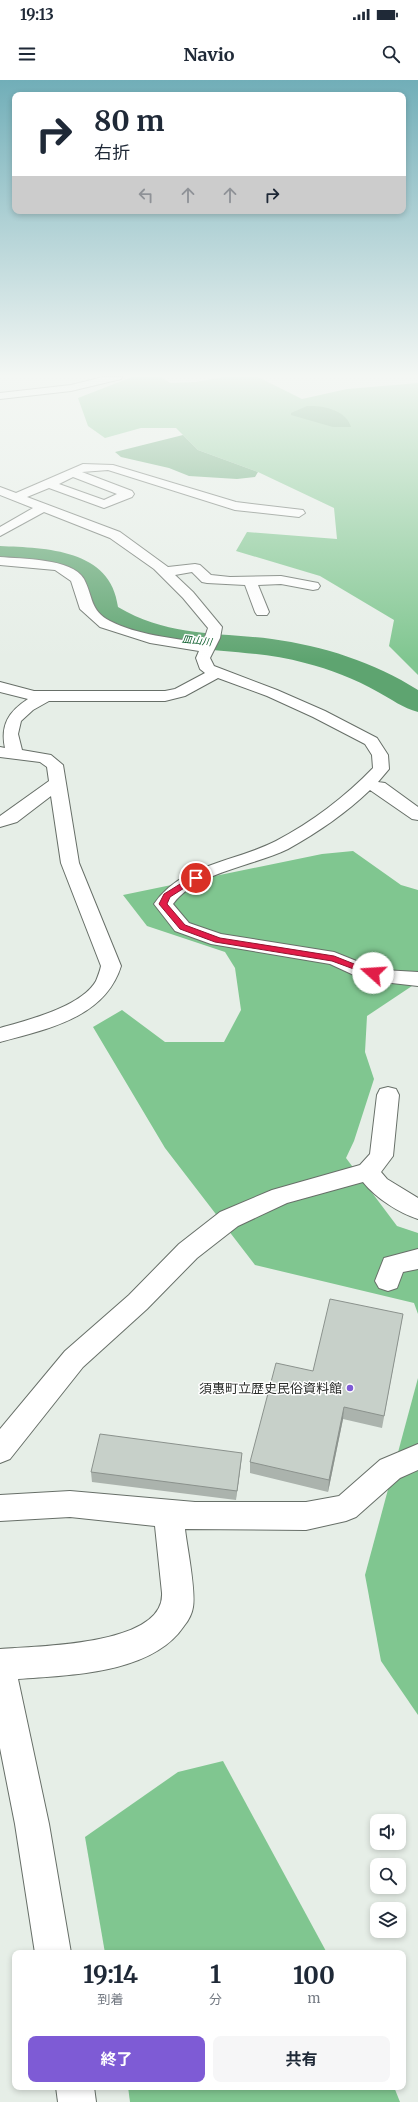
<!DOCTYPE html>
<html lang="ja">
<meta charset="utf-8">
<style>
:root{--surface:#fff;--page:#f6f6f7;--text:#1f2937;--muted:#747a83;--accent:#7e5bd5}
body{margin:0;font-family:Merriweather,"Noto Sans JP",serif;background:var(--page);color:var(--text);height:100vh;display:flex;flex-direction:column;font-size:15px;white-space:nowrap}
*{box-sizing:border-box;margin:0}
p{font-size:13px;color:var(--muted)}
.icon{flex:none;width:22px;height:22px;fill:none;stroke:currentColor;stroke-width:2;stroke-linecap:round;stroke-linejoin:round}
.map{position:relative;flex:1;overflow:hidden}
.panel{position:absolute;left:12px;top:1870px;width:394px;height:140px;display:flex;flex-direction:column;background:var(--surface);border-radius:8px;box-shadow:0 2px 6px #0003}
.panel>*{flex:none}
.guide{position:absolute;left:12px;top:12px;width:394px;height:122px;border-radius:8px;box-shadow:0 2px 6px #0003;background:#fff;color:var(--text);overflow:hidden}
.buttons{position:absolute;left:370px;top:1734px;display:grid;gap:8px}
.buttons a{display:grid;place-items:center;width:36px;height:36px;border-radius:8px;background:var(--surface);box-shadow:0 2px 6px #0003;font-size:20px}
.pin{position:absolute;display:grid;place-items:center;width:34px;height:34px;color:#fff;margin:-17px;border:2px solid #fff;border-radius:50%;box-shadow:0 1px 4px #0007}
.me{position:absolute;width:44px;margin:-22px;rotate:289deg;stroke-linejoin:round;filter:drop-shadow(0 0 3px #0008)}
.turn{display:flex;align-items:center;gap:14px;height:84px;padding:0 16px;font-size:18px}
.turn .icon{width:52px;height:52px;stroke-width:2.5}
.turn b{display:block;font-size:28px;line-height:34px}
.lanes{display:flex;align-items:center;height:38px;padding:0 16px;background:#0003;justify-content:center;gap:20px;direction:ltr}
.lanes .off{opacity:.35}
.eta{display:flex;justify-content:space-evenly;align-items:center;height:68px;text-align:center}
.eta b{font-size:24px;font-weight:700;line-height:28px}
.primary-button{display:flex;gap:8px;margin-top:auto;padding:8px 16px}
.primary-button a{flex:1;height:46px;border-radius:8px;background:var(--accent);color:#fff;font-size:16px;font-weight:700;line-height:46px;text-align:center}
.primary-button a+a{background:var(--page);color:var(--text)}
.status{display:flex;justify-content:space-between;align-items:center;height:28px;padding:0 20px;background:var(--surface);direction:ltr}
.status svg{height:11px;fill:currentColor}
header{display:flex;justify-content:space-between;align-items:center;height:52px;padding:0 16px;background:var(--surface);font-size:18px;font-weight:700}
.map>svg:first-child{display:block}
.forest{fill:#80c690}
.water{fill:#5ea470}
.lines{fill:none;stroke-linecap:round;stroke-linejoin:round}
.river{fill:#5ea470;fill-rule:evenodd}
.minor-casing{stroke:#676f68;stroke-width:2}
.minor{fill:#fff;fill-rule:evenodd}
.wall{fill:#abb3ad}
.shaded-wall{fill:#8b928d}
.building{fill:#c7d0c9;stroke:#8b928d}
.route{fill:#e11d48;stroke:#92132f}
.poi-dot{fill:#7e5bd5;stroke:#fff;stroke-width:1.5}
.labels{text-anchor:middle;stroke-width:3;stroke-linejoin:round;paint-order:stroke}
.far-water-label{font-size:10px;font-style:italic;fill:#10602f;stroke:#fff}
.near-poi-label{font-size:13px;fill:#2b2e2b;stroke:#fff;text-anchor:end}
</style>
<div class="status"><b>19:13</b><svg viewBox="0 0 49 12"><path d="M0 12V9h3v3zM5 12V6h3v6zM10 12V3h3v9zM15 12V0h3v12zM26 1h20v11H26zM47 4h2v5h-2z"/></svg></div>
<header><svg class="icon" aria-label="menu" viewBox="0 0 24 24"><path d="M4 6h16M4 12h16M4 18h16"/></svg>Navio<svg class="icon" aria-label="search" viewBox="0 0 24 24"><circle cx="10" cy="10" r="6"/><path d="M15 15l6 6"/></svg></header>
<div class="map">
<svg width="418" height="2022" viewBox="0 0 418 2022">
<rect width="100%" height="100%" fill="#e6eee7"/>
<g class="forest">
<path d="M 132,297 L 161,297 L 170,303 L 196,302 L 223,297 L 258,297 L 302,319 L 347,309 L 418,303 L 418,595 L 389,566 L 394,540 L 320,496 L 236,471 L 247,452 L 337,459 L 334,428 L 258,392 L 198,370 L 176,348 L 141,348 L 105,358 L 88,346 L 78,318 Z"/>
<path d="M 353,771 L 401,805 L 418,810 L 418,902 L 367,936 L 365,972 L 374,999 L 354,1061 L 346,1078 L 397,1146 L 418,1153 L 418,1234 L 414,1223 L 255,1185 L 165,1068 L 93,947 L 122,930 L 165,962 L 224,962 L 241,930 L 235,888 L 225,872 L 147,846 L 123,815 L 322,774 Z"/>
<path d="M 418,1298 L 418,1635 L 381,1581 L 365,1495 Z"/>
<path d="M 223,1681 L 327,1873 L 105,1873 L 85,1757 L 178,1692 Z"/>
<path d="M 128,2007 L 394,2007 L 400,2022 L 130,2022 Z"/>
</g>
<g class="water">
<path d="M 307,326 C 323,325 346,330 351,347 L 333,347 L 291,335 L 291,333 Z"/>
<path d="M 183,355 L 198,370 L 258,392 L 255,397 L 237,399 L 189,396 L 169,388 L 121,377 L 115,372 Z"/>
</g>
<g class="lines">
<path class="river" d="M 0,466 C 46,468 111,469 118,527 C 169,557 216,552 272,559 C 323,566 374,582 418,610 L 418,632 C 403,628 391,619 378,612 C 355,599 330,589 305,583 C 243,566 178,576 118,550 C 110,546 94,539 91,531 C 89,524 91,517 88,510 C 73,480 28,482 0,482 Z"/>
<defs>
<g id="minor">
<path d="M 103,297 L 122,297 L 121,299 L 71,311 L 0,319 L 0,313 L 71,305 Z"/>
<path d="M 83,384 L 113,385 L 236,422 L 303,430 L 305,433 L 299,437 L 235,430 L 108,390 L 82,392 L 132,411 L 134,414 L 132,417 L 104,428 L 49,408 L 27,417 L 120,452 L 168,487 L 195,484 L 200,485 L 211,495 L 230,497 L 281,496 L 318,503 L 320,506 L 318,509 L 313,510 L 281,504 L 258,505 L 269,532 L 267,535 L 257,535 L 255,532 L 245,505 L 207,503 L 202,502 L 192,492 L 175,495 L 193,512 L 222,547 L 220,558 L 210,578 L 214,586 L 277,610 L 325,631 L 377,658 L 388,675 L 389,689 L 378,702 L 385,703 L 418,727 L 418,740 L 412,739 L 370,710 C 346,733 317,753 288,769 C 254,786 196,792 173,824 L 189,843 L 221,854 L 334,872 L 369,886 L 383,890 L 418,892 L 418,906 L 383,902 L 356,896 L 330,884 L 211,864 L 175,851 L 154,824 C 181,784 235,782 276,761 C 312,742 345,717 373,688 L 372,675 L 365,664 L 313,637 L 267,616 L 218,598 L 185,616 L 165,621 L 49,621 L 33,630 L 21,641 L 18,654 L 22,670 L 51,675 L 63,685 L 79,783 L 121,886 C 105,938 47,949 0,962 L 0,948 C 28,940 81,927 96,901 C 98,896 100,891 101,886 L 61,783 L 51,716 L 17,742 L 0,747 L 0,736 L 49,701 L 47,687 L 40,682 L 0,677 L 0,667 L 5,668 C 0,645 9,631 28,619 L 0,612 L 0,602 L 34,611 L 165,611 L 175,609 L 205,593 L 200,589 L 196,578 L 199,571 L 150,563 L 100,547 L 80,529 L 71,501 L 55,490 L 0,485 L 0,477 C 21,479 72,478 84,499 C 93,516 90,531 110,541 C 137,555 173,558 203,563 L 208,548 L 183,518 L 154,489 L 110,458 L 44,432 L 0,456 L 0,447 L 33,428 L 0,415 L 0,407 L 16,413 ZM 73,397 L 117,414 L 104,420 L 59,404 Z"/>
<path d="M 388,1007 L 396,1009 L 399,1015 L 393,1076 L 381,1092 L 387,1099 L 418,1118 L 418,1139 C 399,1133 376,1118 363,1102 L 287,1123 L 238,1146 L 197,1178 L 147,1229 L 83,1287 L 10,1379 L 0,1383 L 0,1349 L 65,1271 L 129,1215 L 179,1164 L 220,1132 L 272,1110 L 360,1085 L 370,1074 L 377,1015 L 380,1009 Z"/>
<path d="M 418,1169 L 418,1189 L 403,1192 L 397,1208 L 388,1211 L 379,1208 L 375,1201 L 384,1178 Z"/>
<path d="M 418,1364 L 418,1390 L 400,1398 L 356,1437 L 346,1441 L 306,1450 L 185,1449 C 187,1467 196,1510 193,1527 C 192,1534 188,1541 184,1546 C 152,1594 70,1595 18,1599 L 49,1744 L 71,1873 L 35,1873 L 15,1744 L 0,1668 L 0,1569 C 37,1566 165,1566 162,1513 L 155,1446 L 70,1437 L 0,1441 L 0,1415 L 70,1411 L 195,1422 L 306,1422 L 339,1416 L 380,1380 Z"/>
<path d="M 56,2007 L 94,2007 L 96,2022 L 58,2022 Z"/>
</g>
</defs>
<use href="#minor" class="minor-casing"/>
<use href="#minor" class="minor"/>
</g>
<g class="wall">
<path d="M 403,1234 L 382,1348 L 343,1339 L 328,1412 L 250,1393 L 250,1382 L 313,1291 Z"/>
<path d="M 242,1373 L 241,1383 L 236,1420 L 92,1402 L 91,1392 Z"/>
</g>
<g class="shaded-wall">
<path d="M 344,1327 L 343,1339 L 328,1412 L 329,1400 Z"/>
<path d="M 242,1373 L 241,1383 L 236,1420 L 237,1411 Z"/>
</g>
<g class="building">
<path d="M 330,1219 L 403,1234 L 384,1336 L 344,1327 L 329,1400 L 250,1382 L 276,1283 L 313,1291 Z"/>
<path d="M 100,1354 L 242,1373 L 237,1411 L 91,1392 Z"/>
</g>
<linearGradient id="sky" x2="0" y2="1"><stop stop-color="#71aeb8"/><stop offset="0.51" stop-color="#f4f7f4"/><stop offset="1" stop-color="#f4f7f4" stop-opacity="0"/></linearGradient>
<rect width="418" height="580" fill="url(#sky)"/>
<path class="route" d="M 193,796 L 200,798 L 170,817 L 167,824 L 185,845 L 220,858 L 334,876 L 377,893 L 373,896 L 370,895 L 332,881 L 215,862 L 180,849 L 159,824 L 164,814 Z"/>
<circle class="poi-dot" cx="350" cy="1308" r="4"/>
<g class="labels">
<g class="far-water-label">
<text transform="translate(197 560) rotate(7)" y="4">皿山川</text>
</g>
<g class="near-poi-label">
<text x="342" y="1313">須惠町立歴史民俗資料館</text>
</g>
</g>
</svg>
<div class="buttons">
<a><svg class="icon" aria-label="sound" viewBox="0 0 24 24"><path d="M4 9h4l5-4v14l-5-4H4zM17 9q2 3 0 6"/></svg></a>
<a><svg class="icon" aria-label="search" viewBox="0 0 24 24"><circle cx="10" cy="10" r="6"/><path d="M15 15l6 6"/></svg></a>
<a><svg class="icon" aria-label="layers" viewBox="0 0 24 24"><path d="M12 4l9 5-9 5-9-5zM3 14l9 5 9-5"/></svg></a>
</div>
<div class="pin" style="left:196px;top:798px;background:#d93025"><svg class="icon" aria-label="arrive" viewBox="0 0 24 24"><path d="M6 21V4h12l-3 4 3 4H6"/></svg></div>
<svg class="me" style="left:373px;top:893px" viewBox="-20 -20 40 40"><circle r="19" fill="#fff"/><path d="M0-13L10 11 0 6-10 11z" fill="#e11d48"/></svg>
<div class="guide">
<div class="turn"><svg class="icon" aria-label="right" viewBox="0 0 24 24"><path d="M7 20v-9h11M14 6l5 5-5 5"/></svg><div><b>80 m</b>右折</div></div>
<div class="lanes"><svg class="icon off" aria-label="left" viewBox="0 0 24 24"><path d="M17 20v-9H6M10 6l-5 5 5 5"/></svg><svg class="icon off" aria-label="ahead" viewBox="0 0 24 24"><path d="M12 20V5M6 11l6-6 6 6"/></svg><svg class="icon off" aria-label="ahead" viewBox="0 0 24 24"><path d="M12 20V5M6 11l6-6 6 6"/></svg><svg class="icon" aria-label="right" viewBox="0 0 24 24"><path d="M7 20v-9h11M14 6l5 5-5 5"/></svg></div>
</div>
<section class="panel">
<div class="eta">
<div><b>19:14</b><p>到着</p></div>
<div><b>1</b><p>分</p></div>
<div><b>100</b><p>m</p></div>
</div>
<div class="primary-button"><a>終了</a><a>共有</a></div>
</section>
</div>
